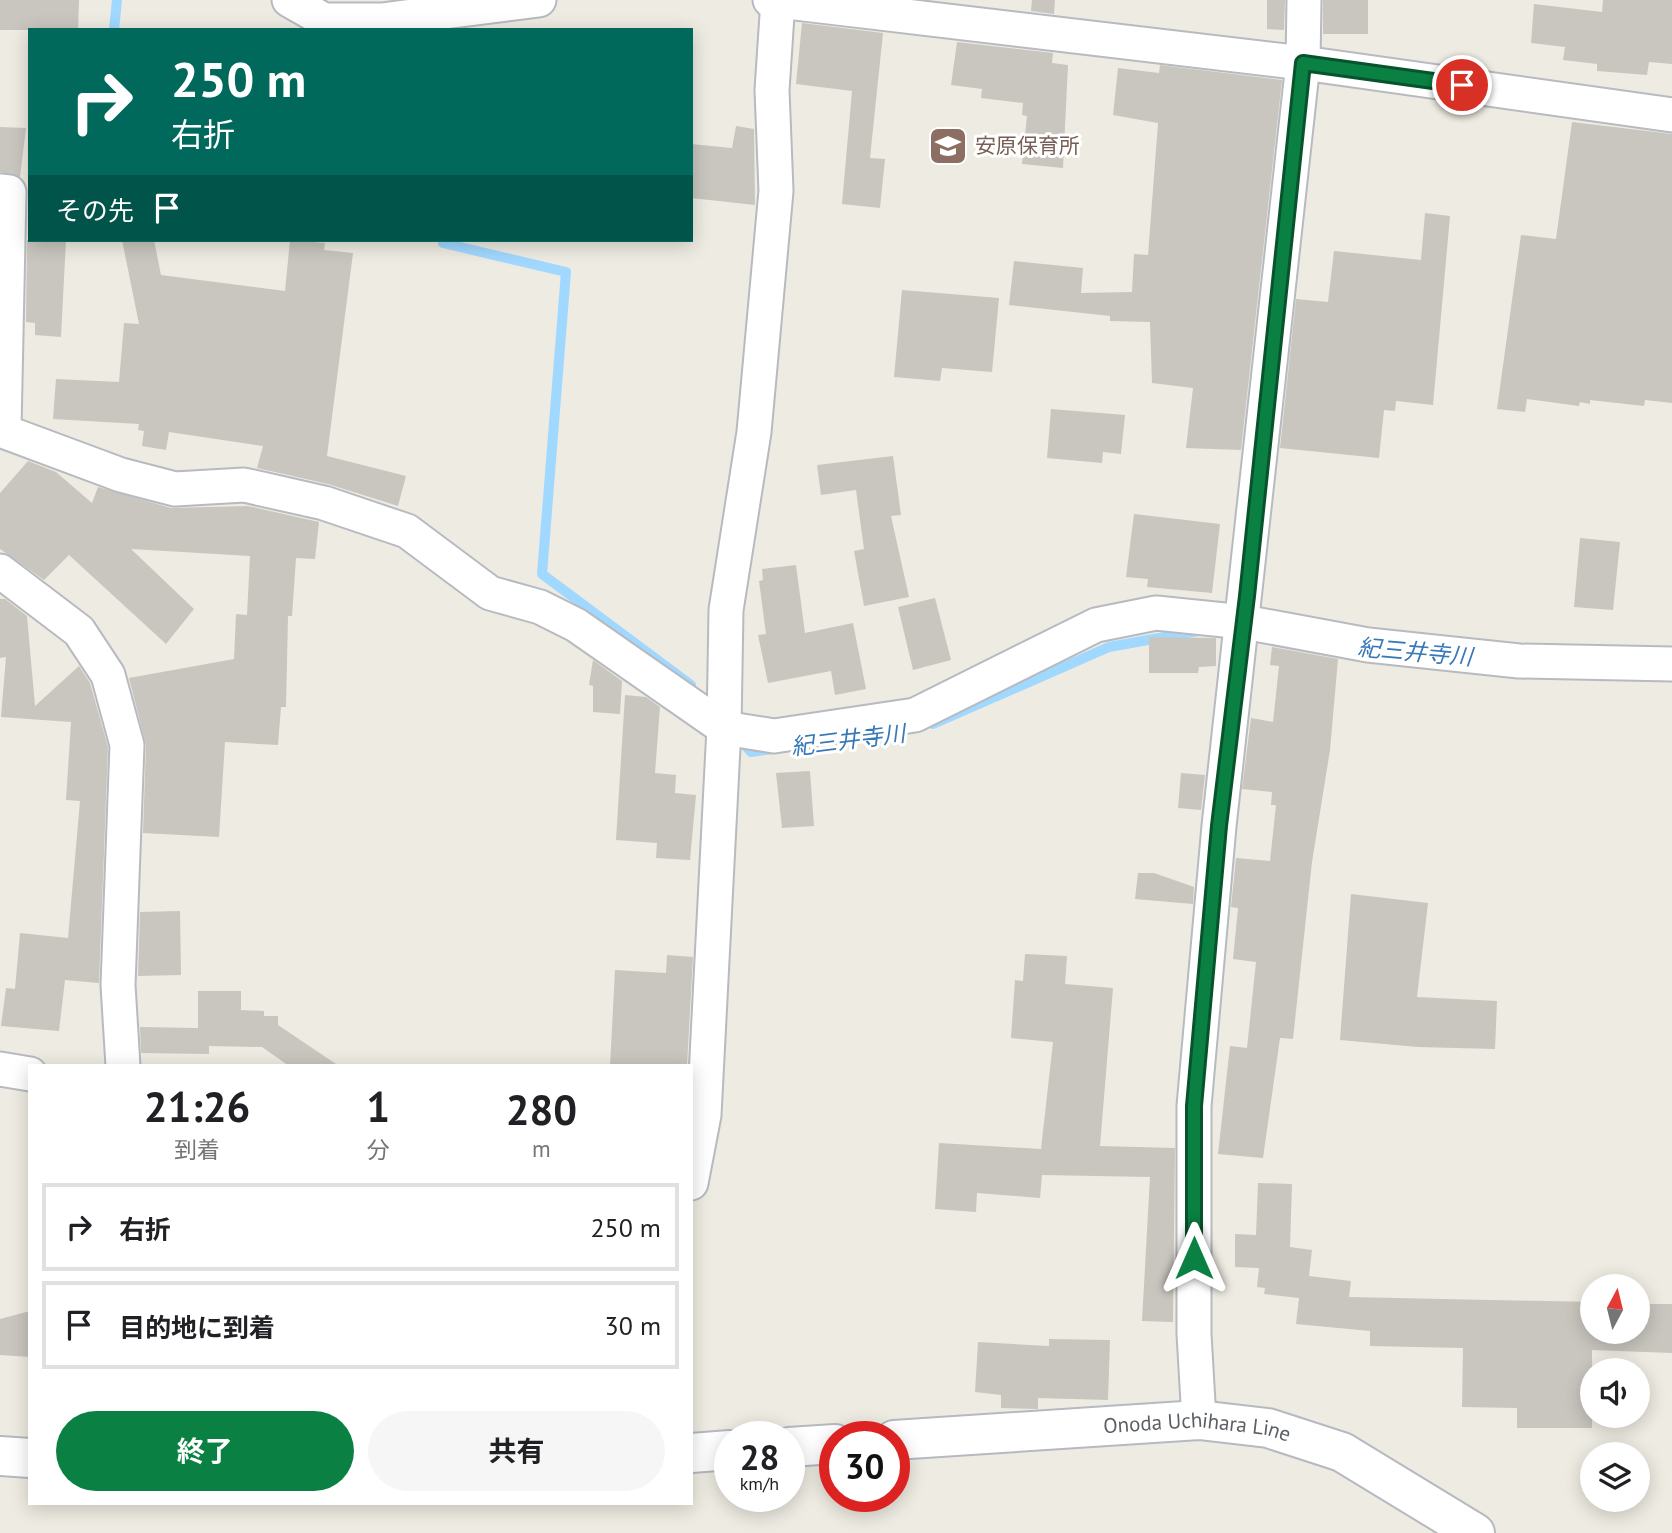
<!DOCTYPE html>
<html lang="ja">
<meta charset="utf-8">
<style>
:root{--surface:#fff;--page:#f6f6f6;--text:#202124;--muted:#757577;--line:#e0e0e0;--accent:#0b8043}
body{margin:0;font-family:"PT Sans","Noto Sans JP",sans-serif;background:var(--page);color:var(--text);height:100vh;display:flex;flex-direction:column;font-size:26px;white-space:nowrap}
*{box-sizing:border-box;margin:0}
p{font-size:23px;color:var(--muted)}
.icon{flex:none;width:38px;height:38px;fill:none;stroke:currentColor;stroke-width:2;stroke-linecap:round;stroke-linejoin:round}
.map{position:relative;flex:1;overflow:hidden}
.side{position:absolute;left:28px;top:1064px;width:665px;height:441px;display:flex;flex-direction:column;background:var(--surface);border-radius:0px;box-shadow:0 4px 18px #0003}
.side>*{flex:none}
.hud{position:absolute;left:28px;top:28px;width:665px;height:214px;border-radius:0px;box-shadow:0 4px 18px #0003;background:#00695c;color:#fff;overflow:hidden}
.needle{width:46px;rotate:7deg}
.buttons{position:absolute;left:1580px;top:1274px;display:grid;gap:14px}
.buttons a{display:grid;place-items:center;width:70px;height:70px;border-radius:50%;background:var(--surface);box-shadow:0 4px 18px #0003;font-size:35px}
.speed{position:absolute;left:714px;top:1421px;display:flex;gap:14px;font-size:35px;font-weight:700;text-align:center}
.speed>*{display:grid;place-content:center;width:91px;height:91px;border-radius:50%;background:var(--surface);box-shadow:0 4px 18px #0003;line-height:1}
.speed small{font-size:18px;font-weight:400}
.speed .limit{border:10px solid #d22;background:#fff;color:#111}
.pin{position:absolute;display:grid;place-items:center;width:60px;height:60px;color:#fff;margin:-30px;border:4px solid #fff;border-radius:50%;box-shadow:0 2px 7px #0007}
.me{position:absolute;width:77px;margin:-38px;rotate:0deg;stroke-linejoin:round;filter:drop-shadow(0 0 5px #0008)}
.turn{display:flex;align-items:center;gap:24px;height:147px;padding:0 28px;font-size:32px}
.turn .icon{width:91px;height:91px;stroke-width:2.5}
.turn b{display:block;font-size:49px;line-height:60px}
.then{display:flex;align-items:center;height:66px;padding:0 28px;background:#0003;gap:14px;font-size:26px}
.eta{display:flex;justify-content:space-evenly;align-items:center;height:119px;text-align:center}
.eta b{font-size:42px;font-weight:700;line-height:49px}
.button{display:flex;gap:14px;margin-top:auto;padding:14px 28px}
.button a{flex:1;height:80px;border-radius:42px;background:var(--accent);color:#fff;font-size:28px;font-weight:700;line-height:80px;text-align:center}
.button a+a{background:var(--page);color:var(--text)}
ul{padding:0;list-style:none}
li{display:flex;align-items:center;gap:21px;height:88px;margin:0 14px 10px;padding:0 14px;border:4px solid var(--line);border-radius:0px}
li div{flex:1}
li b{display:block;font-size:26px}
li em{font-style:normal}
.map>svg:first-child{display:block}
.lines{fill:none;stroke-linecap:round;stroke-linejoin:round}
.stream{stroke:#a1d8ff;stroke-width:10}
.building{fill:#c9c6bf}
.minor-casing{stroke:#b7babf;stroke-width:37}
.secondary-casing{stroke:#b6b9c0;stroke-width:42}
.minor{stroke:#fff;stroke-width:33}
.secondary{stroke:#fff;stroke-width:38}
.route-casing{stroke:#07532c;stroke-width:18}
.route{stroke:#0b8043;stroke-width:12}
.labels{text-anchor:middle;stroke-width:6;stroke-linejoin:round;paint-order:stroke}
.education-label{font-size:21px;fill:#785e54;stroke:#fff;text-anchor:start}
.street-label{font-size:21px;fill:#5a5f64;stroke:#fff}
.water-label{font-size:23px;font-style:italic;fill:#3778b8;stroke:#fff}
</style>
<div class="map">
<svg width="1672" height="1533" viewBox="0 0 1672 1533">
<rect width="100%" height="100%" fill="#eeebe2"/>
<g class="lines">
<g class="stream">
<path d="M 114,30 L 117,0"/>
<path d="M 443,240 L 443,243 L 566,272 L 542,574 L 691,685"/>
<path d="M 933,724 L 1109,647 L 1198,631"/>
<path d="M 741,741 L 751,752 L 773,749"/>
</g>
</g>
<g class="building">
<path d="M 0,0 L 79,0 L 78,30 L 0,30 Z"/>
<path d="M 1032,0 L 1055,0 L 1054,14 L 1031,11 Z"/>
<path d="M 1267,0 L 1285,0 L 1284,30 L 1267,29 Z"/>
<rect x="1323" y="0" width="45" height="34"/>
<path d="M 1603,0 L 1672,0 L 1672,64 L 1649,62 L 1647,75 L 1597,71 L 1597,64 L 1563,60 L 1565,47 L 1531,43 L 1534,4 L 1602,12 Z"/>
<path d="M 802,23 L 883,33 L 870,158 L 885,159 L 880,208 L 842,204 L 852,91 L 796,84 Z"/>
<path d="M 957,42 L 1053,53 L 1052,63 L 1068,65 L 1063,168 L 1022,164 L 1027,116 L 1022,115 L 1023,103 L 981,98 L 982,89 L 951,85 Z"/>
<path d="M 1160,65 L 1282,80 L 1241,450 L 1186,448 L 1193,388 L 1152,383 L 1150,322 L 1110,321 L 1110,316 L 1009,305 L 1014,261 L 1083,268 L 1081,293 L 1132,292 L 1134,254 L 1148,255 L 1158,123 L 1113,115 L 1118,68 L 1159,73 Z"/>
<path d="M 1572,122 L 1672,134 L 1672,403 L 1645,400 L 1644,406 L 1590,400 L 1590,404 L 1580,402 L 1579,406 L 1527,399 L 1525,412 L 1497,409 L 1521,235 L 1556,239 Z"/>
<path d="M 736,126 L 754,129 L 755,205 L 691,198 L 691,144 L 732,148 Z"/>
<path d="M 0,127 L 26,128 L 20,177 L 0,172 Z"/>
<path d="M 1425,213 L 1450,216 L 1433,405 L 1396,401 L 1395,411 L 1384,410 L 1379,458 L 1280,448 L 1296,299 L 1328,302 L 1334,251 L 1421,260 Z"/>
<path d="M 27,240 L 66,240 L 61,337 L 35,335 L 35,323 L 26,322 Z"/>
<path d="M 122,240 L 154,240 L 161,275 L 285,291 L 290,240 L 325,243 L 324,250 L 353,253 L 327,456 L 406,476 L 398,506 L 328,484 L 257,468 L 263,446 L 169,432 L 166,450 L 142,446 L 144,431 L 138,430 L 139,424 L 53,419 L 56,379 L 119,382 L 124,323 L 139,324 Z"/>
<path d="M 902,290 L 999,298 L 992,372 L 942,368 L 940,381 L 894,377 Z"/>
<path d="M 1051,409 L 1125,415 L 1121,454 L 1103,452 L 1102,463 L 1047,458 Z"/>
<path d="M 893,456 L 901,515 L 891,516 L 909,597 L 864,606 L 854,551 L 864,549 L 856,490 L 821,495 L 817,465 Z"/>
<path d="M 28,461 L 56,472 L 92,503 L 98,487 L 171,508 L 248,506 L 319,522 L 315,559 L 296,558 L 292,616 L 288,616 L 286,707 L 281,707 L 278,745 L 225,742 L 219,837 L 143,833 L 146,745 L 129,678 L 234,659 L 236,614 L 247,615 L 250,556 L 131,549 L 194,609 L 166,644 L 69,555 L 44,580 L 0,549 L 0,493 Z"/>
<path d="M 1134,514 L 1220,524 L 1212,593 L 1147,587 L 1148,579 L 1126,577 Z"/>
<path d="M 1580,538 L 1620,542 L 1613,610 L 1574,607 Z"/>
<path d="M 796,565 L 805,633 L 853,623 L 866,689 L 835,695 L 831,671 L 768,683 L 758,635 L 766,634 L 759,581 L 763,580 L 762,569 Z"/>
<path d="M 935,598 L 951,660 L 913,670 L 898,607 Z"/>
<path d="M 0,599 L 5,599 L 27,616 L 35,706 L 79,666 L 90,683 L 108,747 L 99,983 L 65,980 L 59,1031 L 1,1026 L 6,988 L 15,989 L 20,933 L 68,938 L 80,801 L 66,800 L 71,722 L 1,717 L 6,657 L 0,658 Z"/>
<path d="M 1149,637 L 1216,638 L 1216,666 L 1199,667 L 1198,673 L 1149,673 Z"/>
<path d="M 1272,647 L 1338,659 L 1330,750 L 1312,862 L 1293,1039 L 1280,1038 L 1263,1158 L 1218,1154 L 1230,1046 L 1247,1048 L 1256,962 L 1233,959 L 1238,908 L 1231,907 L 1236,858 L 1270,861 L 1276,805 L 1271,805 L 1272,792 L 1242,789 L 1251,718 L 1273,722 L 1279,666 L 1270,665 Z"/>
<path d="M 593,660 L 622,681 L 620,714 L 593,712 L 593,686 L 589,685 Z"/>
<path d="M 625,695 L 646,697 L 660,707 L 655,773 L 676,775 L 675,793 L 696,795 L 690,860 L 656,858 L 657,843 L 616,840 Z"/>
<path d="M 810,771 L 814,826 L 782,828 L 776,773 Z"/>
<path d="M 1181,773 L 1205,775 L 1201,810 L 1178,808 Z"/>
<path d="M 1138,873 L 1154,873 L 1194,887 L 1193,904 L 1135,899 Z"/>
<path d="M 1351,894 L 1428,903 L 1417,997 L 1497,1001 L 1495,1049 L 1418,1047 L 1340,1040 Z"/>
<path d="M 180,911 L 181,975 L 138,976 L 140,912 Z"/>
<path d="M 1025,954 L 1067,956 L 1065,984 L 1113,988 L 1100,1146 L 1175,1148 L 1173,1322 L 1142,1321 L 1150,1177 L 1042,1175 L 1040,1198 L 977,1193 L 976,1212 L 935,1209 L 939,1143 L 1041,1149 L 1053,1042 L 1011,1038 L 1015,980 L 1023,981 Z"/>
<path d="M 667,955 L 693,957 L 687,1066 L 610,1066 L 615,970 L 666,973 Z"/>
<path d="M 198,991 L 241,991 L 241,1010 L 264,1011 L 264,1016 L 278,1016 L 278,1025 L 339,1066 L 289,1066 L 262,1047 L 209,1046 L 209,1054 L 141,1053 L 140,1027 L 198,1028 Z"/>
<path d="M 1258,1183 L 1292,1184 L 1290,1247 L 1312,1250 L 1309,1276 L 1351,1281 L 1349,1297 L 1592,1302 L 1592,1332 L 1638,1332 L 1638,1304 L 1672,1304 L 1672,1353 L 1592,1350 L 1592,1428 L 1517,1428 L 1517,1408 L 1462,1407 L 1463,1348 L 1370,1346 L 1370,1331 L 1296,1324 L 1299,1298 L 1264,1294 L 1265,1288 L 1257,1287 L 1259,1268 L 1235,1267 L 1235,1234 L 1256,1235 Z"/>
<path d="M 30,1311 L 30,1357 L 0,1355 L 0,1319 Z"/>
<path d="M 1049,1339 L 1110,1340 L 1108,1400 L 1038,1398 L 1038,1409 L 1001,1408 L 1001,1395 L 975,1392 L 978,1342 L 1049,1346 Z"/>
</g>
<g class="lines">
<defs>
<g id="minor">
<path d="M 289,0 L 324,20 L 382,20 L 539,0"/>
<path d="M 770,0 L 1303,63 L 1672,115"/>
<path d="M 0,191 L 9,192 L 4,429"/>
<path d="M 0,430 L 121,475 L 175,489 L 244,485 L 324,503 L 407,531 L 490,593 L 540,607 L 576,625 L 724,728 L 774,736 L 915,715 L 1096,625 L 1156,613 L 1244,622 L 1368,645 L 1519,661 L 1672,664"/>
<path d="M 0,571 L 79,631 L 108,675 L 127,745 L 118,985 L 123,1066"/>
<path d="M 0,1069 L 30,1074"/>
<path d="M 691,1183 L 704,1115 L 724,728 L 726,610 L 754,432 L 776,191 L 772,90 L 778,0"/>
<path d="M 1199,1420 L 1194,1334 L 1194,1106 L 1219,826 L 1303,63 L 1304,0"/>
</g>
<g id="secondary">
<path id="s1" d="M 894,1440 L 1199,1420 L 1268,1428 L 1342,1452 L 1475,1533"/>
<path d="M 789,1447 L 835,1444"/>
<path d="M 691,1453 L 730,1450"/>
<path d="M 0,1456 L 30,1458"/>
</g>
</defs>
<use href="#minor" class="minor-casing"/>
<use href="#secondary" class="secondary-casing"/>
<use href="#minor" class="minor"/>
<use href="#secondary" class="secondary"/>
</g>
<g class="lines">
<defs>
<path id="route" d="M 1194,1258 L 1194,1106 L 1219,826 L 1247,596 L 1303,63 L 1462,85"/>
</defs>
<use href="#route" class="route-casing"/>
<use href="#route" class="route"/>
</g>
<defs>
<symbol id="school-square" viewBox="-11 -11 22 22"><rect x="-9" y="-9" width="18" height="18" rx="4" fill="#8d6e63" stroke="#fff"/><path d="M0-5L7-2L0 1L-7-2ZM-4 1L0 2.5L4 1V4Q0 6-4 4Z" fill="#fff"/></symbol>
</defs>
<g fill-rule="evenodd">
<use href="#school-square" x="926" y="124" width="44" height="44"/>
</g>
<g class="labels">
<g class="education-label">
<text x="975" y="153">安原保育所</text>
</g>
<g class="street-label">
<text dy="7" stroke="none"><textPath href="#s1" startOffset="304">Onoda Uchihara Line</textPath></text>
</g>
<g class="water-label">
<text transform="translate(1415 652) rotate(5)" y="8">紀三井寺川</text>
<text transform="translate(848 740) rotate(-7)" y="8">紀三井寺川</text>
</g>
</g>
</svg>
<div class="buttons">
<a><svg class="needle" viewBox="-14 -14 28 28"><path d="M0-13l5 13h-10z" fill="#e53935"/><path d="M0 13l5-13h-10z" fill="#757577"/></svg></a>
<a><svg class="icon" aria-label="sound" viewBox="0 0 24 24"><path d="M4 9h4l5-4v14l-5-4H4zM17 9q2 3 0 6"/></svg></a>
<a><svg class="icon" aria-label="layers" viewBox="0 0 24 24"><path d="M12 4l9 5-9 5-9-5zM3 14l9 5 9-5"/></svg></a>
</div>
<div class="speed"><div>28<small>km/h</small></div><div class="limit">30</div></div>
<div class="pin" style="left:1462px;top:85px;background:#d93025"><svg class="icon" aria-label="arrive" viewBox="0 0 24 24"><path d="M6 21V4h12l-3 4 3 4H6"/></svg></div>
<svg class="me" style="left:1194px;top:1258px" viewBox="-20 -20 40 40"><path d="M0-17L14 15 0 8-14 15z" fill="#0b8043" stroke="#fff" stroke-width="4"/></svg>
<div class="hud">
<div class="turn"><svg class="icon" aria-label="right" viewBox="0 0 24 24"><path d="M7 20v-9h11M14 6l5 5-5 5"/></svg><div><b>250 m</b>右折</div></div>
<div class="then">その先<svg class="icon" aria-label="arrive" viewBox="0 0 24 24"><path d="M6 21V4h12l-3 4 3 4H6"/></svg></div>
</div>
<section class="side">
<div class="eta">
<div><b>21:26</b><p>到着</p></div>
<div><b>1</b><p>分</p></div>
<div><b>280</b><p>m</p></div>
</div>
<ul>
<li><svg class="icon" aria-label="right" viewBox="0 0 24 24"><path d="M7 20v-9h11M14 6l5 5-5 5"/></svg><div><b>右折</b></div><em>250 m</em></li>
<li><svg class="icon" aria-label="arrive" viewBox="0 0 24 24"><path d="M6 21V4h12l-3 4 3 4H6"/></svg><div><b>目的地に到着</b></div><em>30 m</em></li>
</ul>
<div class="button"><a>終了</a><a>共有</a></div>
</section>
</div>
